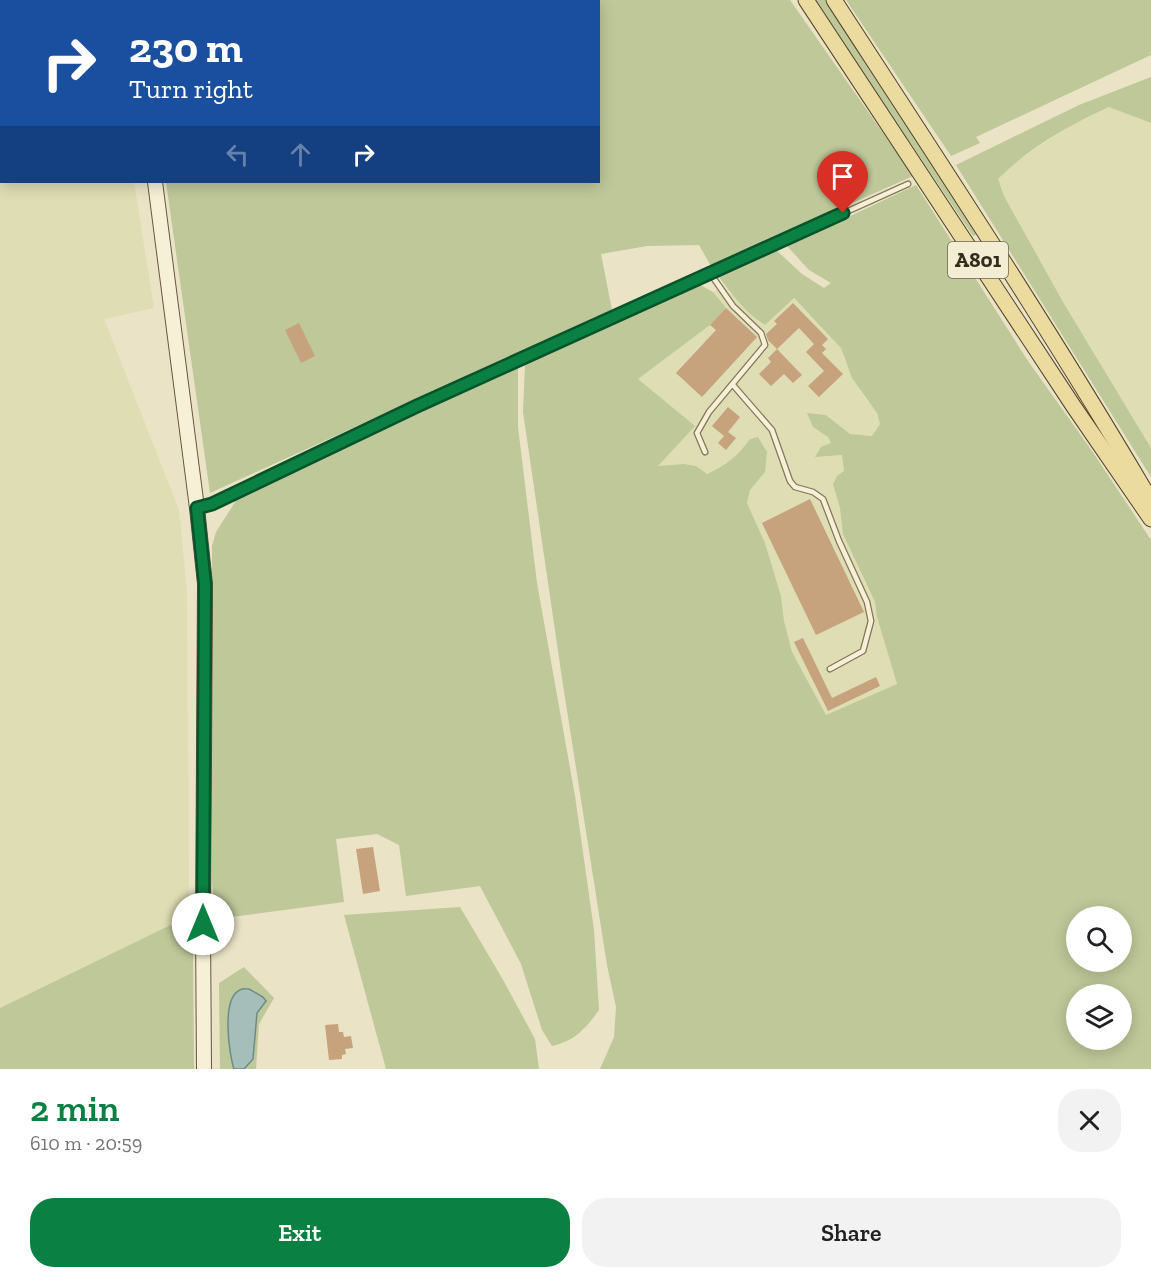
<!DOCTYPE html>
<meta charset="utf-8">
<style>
:root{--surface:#fff;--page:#f2f2f2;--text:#202124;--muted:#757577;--accent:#0b8043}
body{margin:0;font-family:"Zilla Slab",serif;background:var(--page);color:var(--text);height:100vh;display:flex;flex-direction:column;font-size:22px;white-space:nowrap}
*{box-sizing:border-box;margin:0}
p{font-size:20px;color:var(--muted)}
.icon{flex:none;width:33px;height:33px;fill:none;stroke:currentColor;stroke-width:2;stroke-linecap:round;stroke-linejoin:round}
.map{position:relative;height:1069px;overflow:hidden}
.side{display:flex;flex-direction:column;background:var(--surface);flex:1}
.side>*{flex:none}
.top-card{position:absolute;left:0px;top:0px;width:600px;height:183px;box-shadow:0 3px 15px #0003;background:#1a4fa0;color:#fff;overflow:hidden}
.fabs{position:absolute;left:1066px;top:906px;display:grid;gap:12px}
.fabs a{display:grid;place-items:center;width:66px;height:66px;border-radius:50%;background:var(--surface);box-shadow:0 3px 15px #0003;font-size:30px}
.pin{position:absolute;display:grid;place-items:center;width:51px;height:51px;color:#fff;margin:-62px -26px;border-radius:50% 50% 50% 0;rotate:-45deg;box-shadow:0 0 6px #0007}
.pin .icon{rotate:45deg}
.me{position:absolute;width:66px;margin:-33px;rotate:0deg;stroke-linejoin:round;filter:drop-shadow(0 0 4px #0008)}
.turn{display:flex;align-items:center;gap:21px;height:126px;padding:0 30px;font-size:27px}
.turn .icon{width:78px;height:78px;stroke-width:2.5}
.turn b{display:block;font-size:42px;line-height:51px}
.lanes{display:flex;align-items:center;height:57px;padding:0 30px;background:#0003;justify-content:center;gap:30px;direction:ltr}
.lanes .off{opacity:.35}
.round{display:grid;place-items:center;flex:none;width:63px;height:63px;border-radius:24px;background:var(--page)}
.headline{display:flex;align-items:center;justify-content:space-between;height:102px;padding:0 30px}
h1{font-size:36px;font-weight:600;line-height:45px;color:var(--accent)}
.primary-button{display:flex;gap:12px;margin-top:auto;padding:12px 30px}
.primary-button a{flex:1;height:69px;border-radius:24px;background:var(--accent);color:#fff;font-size:24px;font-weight:600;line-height:69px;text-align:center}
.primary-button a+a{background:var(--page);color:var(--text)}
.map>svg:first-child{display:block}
.farmland{fill:#dfddb3}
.green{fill:#bec899;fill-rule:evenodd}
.water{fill:#a6beb9;stroke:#6e8b87;stroke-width:1.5}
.building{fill:#c6a37d}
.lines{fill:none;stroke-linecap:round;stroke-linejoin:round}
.service-casing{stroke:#84755c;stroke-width:7}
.secondary-casing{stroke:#66563f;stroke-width:16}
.primary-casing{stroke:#524330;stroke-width:17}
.service{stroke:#f6f0d7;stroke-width:4.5}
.secondary{stroke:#f6f0d7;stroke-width:14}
.primary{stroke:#ebdb9f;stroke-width:15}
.route-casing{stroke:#07532c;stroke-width:15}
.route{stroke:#0b8043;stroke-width:10}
.labels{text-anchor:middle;stroke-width:4.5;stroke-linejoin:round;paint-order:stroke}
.shield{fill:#f3edd3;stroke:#6e6655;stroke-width:1.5}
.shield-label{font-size:21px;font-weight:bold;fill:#352c1f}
</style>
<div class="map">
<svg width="1151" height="1069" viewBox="0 0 1151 1069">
<rect width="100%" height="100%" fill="#eae3c5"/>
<g class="farmland">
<path d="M 0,0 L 104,0 L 104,1 L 2,2 L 0,59 Z"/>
<path d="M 1110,107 L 1151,123 L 1151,448 L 1063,302 L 1004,196 L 998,179 L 1015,163 L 1071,124 Z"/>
<path d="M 0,129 L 2,182 L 134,182 L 154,308 L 104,319 L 179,510 L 187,591 L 189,916 L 0,1008 Z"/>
<path d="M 724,285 L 730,294 L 793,298 L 842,348 L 844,359 L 865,398 L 877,412 L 880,424 L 872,436 L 850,434 L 826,415 L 808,414 L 813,427 L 828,437 L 831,443 L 821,457 L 842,455 L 844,472 L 834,484 L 862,576 L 875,602 L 877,617 L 897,684 L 826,715 L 792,652 L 784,621 L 781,596 L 765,543 L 747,503 L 750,490 L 765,472 L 750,439 L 743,448 L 727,465 L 707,475 L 696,466 L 684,464 L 657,467 L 655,393 L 638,379 L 710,325 L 726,309 L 713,292 Z"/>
</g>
<g class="green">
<path d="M 137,0 L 790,0 L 913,176 L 711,266 L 699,245 L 647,246 L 601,254 L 612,310 L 210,493 L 166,182 L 598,182 L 598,2 Z"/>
<path d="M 814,0 L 825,0 L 978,234 L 973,236 Z"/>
<path d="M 846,0 L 1151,0 L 1151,55 L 976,137 L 980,143 L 951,156 Z"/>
<path d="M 1151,77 L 1151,123 L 1109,107 C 1069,125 1030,147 998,179 L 1004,196 L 1063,302 L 1151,448 L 1151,477 L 956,165 L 1079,105 Z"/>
<path d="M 916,185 L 1028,361 L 1092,451 L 1151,540 L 1151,1069 L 600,1069 L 614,1037 L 616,1007 L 607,965 L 563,685 L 523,412 L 525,364 L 697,283 L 713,292 L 726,308 L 710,325 L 638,379 L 695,426 L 658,466 L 684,464 L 696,466 L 707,474 C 725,466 738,456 750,439 L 758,437 L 767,452 L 765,472 L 750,490 L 747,503 L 765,543 L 781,596 L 784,621 L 792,652 L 826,715 L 897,684 L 877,617 L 875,602 L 843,534 L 840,508 L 833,484 L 837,476 L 844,471 L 842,455 L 815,457 L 821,447 L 831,443 L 828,437 L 813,427 L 807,413 L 826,415 L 850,434 L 872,436 L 880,424 L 877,413 L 852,378 L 841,348 L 794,298 L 765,325 C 744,312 733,295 718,276 L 765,253 L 777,251 L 802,274 L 824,288 L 831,283 L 809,270 L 787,246 ZM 1077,916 L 1122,916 L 1122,962 L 1077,962 ZM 1077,994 L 1122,994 L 1122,1040 L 1077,1040 Z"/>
<path d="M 518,366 L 518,427 L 537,583 L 575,796 L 594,930 L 599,1010 C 586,1028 575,1041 552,1046 L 542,1030 L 521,964 L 480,886 L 406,896 L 399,845 L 377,834 L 336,839 L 344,902 L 231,917 L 221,916 L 215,911 L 212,882 L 212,546 L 216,532 L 239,496 Z"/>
<path d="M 460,907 L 502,978 L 535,1039 L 539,1069 L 386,1069 L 344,915 Z"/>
<path d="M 189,916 L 193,955 L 194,1069 L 0,1069 L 0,1008 Z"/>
<path d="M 244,967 L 274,998 L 259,1024 L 256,1069 L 220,1069 L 219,983 Z"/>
</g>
<path class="water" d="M 249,989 L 263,997 L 266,1001 L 257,1013 L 253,1059 L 244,1069 L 234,1069 C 229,1054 221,998 240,990 C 243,988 246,989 249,989 Z"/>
<g class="building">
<path d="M 793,303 L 828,339 L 822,345 L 826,349 L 822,353 L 843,374 L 819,397 L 808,386 L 824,371 L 806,352 L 814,344 L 799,328 L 777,349 L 768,340 L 766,334 L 777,324 L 774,321 Z"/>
<path d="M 726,308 L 757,337 L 702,397 L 676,373 L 716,330 L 710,325 Z"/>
<path d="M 299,323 L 315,356 L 301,363 L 285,330 Z"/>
<path d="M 777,349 L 802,375 L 793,383 L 784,374 L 771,386 L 759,374 L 771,362 L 768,358 Z"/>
<path d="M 728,407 L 740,417 L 728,432 L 736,438 L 726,450 L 718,443 L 724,436 L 712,426 Z"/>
<path d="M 810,499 L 864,612 L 816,635 L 762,523 Z"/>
<path d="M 803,638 L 832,698 L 876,677 L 880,686 L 828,711 L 794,642 Z"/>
<path d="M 373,847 L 380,891 L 363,894 L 356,849 Z"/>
<path d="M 338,1024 L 339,1032 L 343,1032 L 344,1037 L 351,1036 L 353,1048 L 345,1049 L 346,1054 L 342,1055 L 342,1059 L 329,1060 L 325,1025 Z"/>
</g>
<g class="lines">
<defs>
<g id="service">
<path d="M 733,385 L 772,430 L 790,481 L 795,487 L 813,492 L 823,499 L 839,541 L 867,602 L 871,621 L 863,651 L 830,669"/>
<path d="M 705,452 L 697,433 L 709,412 L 765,345 L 761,333 L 733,306 L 710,273"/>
<path d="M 198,507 L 212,504 L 417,406 L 908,184"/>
</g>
<g id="secondary">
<path d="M 126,0 L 126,2"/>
<path d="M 155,182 L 197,508 L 205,584 L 203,927 L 204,1069"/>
</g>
<g id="primary">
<path d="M 806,0 L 1074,407 L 1151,519"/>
<path d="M 834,0 C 942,166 1051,331 1151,501"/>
</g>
</defs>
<use href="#service" class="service-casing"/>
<use href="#secondary" class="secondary-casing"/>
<use href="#primary" class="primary-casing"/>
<use href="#service" class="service"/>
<use href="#secondary" class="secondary"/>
<use href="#primary" class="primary"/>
</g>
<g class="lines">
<defs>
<path id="route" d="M 203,924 L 205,584 L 197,508 L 212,504 L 417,406 L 843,213"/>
</defs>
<use href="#route" class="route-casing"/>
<use href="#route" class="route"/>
</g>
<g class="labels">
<rect class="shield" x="948" y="242" width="60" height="36" rx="4.5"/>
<g class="shield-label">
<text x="978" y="267">A801</text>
</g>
</g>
</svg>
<div class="fabs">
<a><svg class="icon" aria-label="search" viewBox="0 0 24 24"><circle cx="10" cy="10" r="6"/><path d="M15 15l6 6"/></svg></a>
<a><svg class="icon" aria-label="layers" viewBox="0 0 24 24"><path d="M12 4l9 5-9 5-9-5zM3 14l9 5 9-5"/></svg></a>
</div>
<div class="pin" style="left:843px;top:213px;background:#d93025"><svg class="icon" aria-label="arrive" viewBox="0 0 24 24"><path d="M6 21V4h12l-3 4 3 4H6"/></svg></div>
<svg class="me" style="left:203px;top:924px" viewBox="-20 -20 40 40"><circle r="19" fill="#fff"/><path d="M0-13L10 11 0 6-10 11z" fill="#0b8043"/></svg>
<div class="top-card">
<div class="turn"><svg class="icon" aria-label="right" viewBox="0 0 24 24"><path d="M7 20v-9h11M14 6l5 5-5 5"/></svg><div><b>230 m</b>Turn right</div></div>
<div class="lanes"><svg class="icon off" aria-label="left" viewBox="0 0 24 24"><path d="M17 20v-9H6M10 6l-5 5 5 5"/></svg><svg class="icon off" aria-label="ahead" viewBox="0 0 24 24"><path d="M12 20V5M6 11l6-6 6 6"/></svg><svg class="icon" aria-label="right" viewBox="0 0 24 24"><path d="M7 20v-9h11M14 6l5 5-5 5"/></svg></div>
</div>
</div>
<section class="side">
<div class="headline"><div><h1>2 min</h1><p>610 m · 20:59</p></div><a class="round"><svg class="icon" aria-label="close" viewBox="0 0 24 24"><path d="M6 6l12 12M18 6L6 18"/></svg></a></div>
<div class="primary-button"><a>Exit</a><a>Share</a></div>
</section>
